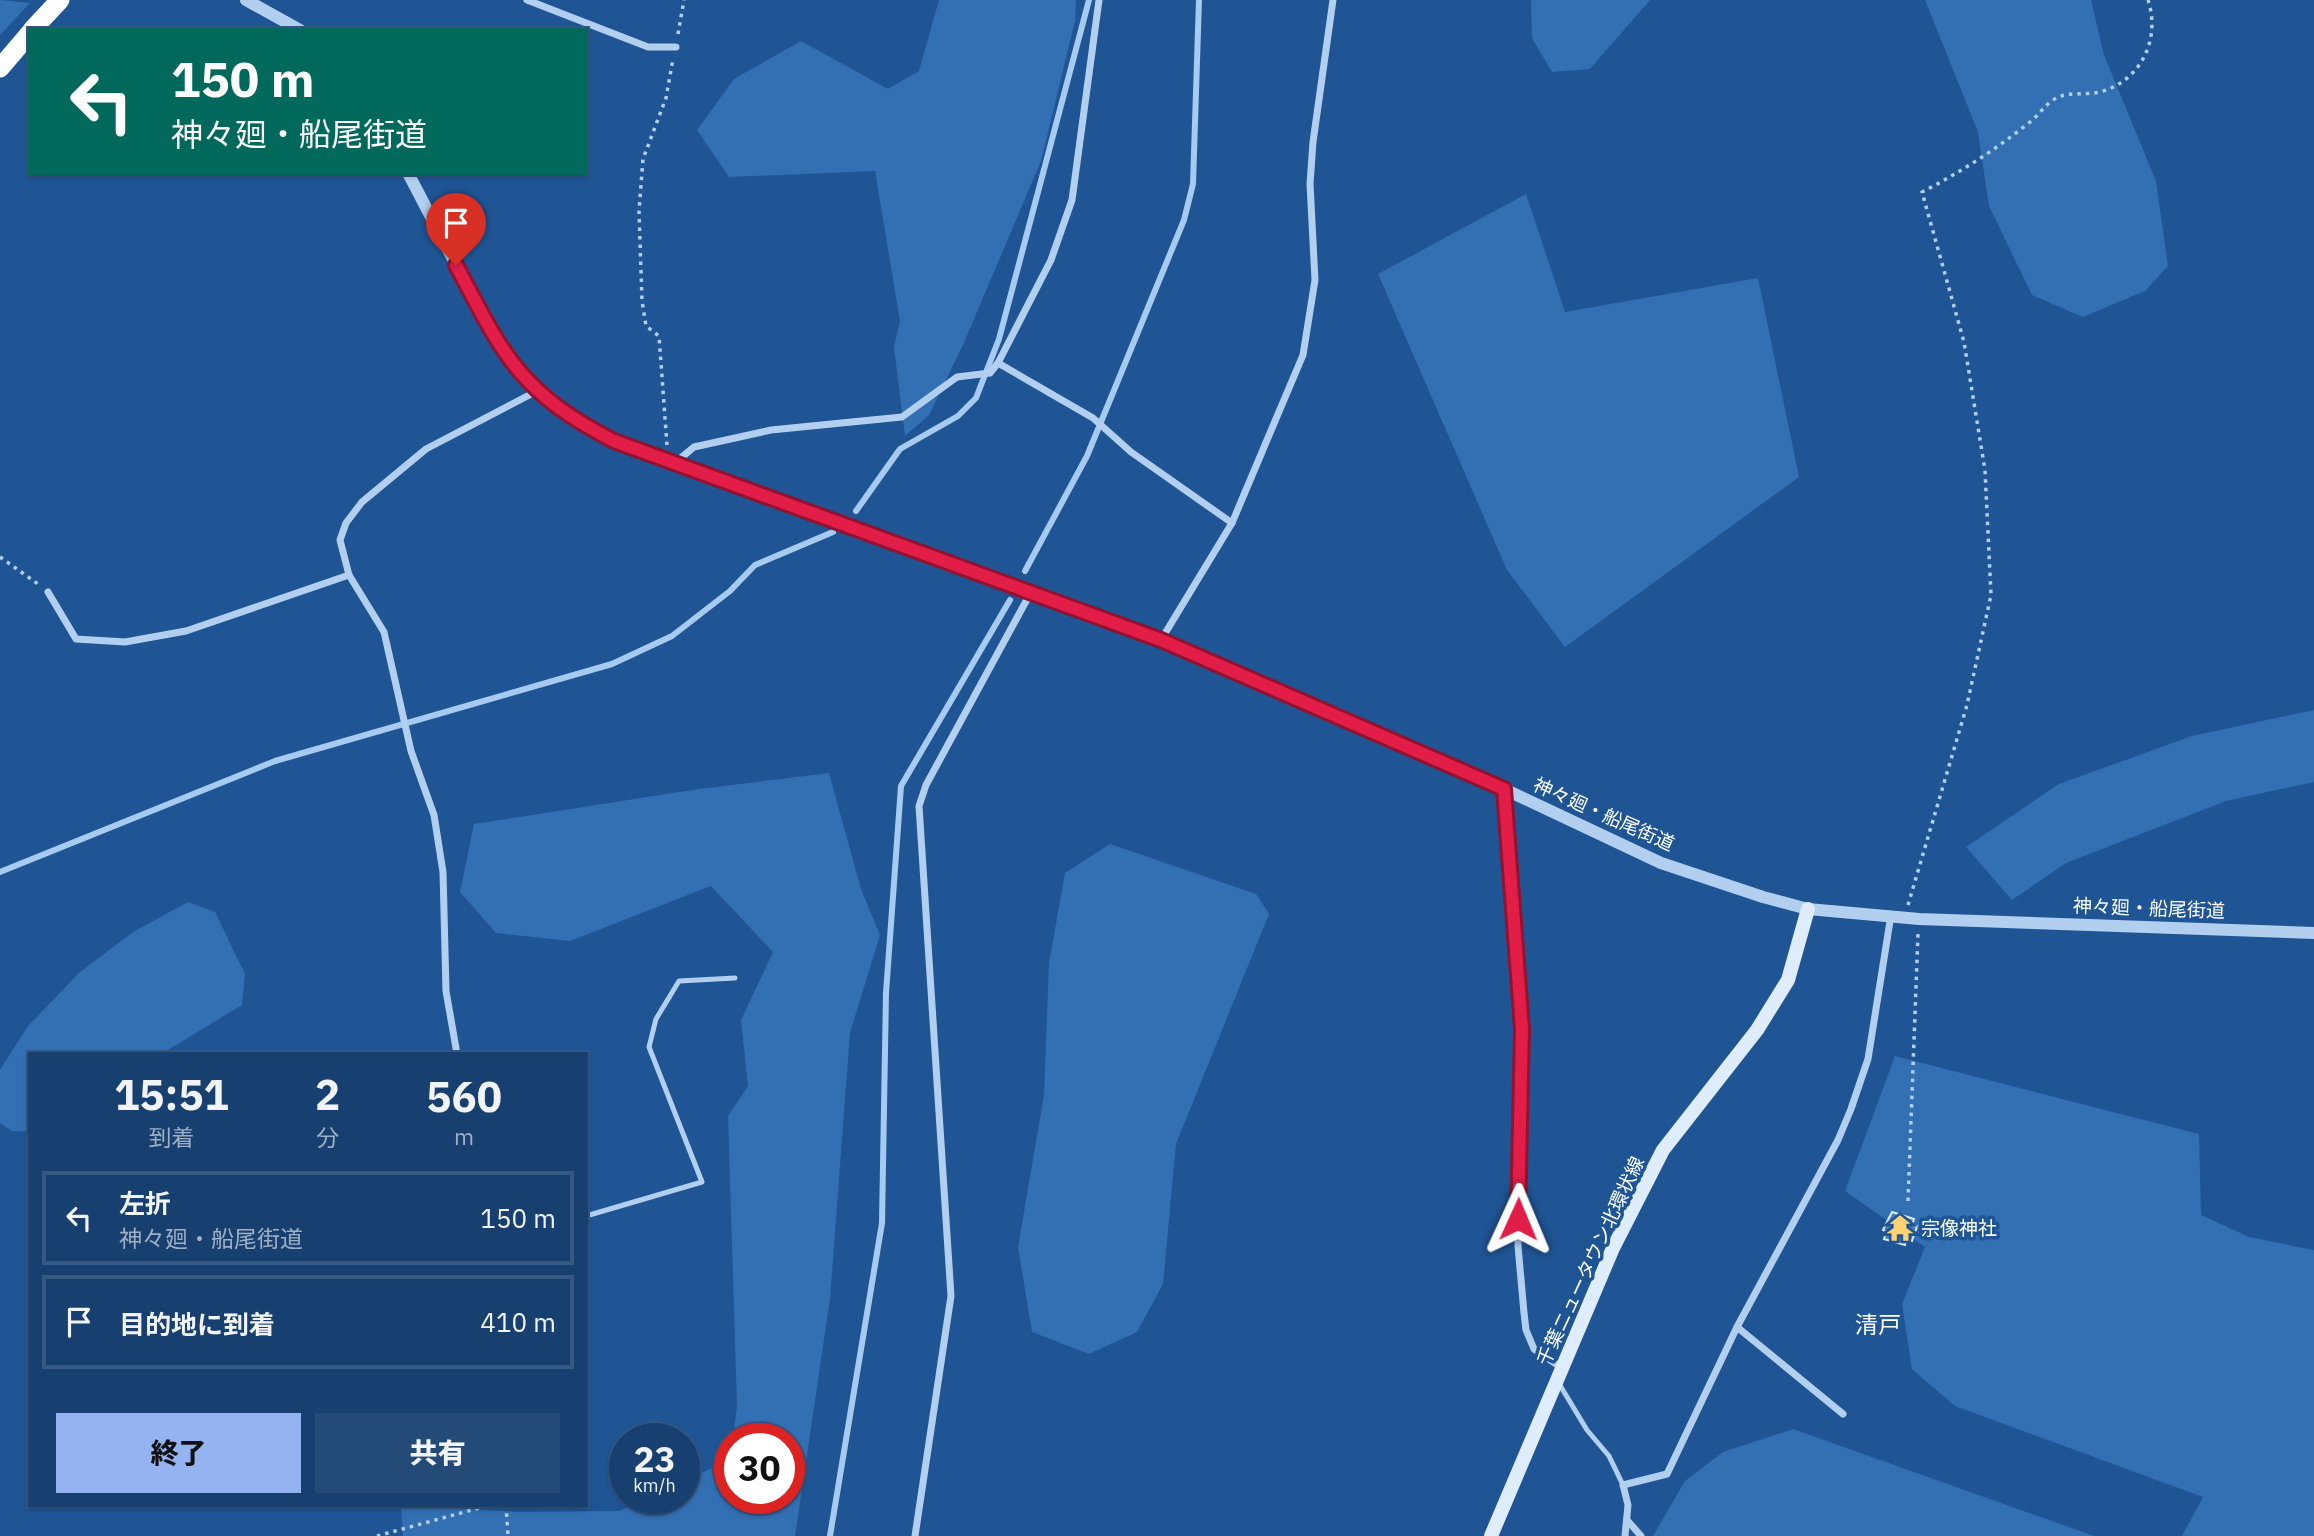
<!DOCTYPE html>
<html lang="ja">
<meta charset="utf-8">
<style>
:root{--surface:#174070;--page:#244b78;--text:#f1f3f6;--muted:#9eafc3;--line:#365983;--accent:#95b2f1}
body{margin:0;font-family:"IBM Plex Sans","Noto Sans JP",sans-serif;background:var(--page);color:var(--text);height:100vh;display:flex;flex-direction:column;font-size:26px;white-space:nowrap}
*{box-sizing:border-box;margin:0}
p{font-size:23px;color:var(--muted)}
.icon{flex:none;width:38px;height:38px;fill:none;stroke:currentColor;stroke-width:2;stroke-linecap:round;stroke-linejoin:round}
.map{position:relative;flex:1;overflow:hidden}
.details{position:absolute;left:28px;top:1052px;width:560px;height:455px;display:flex;flex-direction:column;background:var(--surface);border-radius:0px;box-shadow:0 2px 5px #0004,0 0 0 2px var(--line)}
.details>*{flex:none}
.banner{position:absolute;left:28px;top:28px;width:560px;height:147px;border-radius:0px;box-shadow:0 2px 5px #0004,0 0 0 2px var(--line);background:#00695c;color:#fff;overflow:hidden}
.speed{position:absolute;left:609px;top:1423px;display:flex;gap:14px;font-size:35px;font-weight:700;text-align:center}
.speed>*{display:grid;place-content:center;width:91px;height:91px;border-radius:50%;background:var(--surface);box-shadow:0 2px 5px #0004,0 0 0 2px var(--line);line-height:1}
.speed small{font-size:18px;font-weight:400}
.speed .limit{border:10px solid #d22;background:#fff;color:#111}
.pin{position:absolute;display:grid;place-items:center;width:60px;height:60px;color:#fff;margin:-72px -30px;border-radius:50% 50% 50% 0;rotate:-45deg;box-shadow:0 0 7px #0007}
.pin .icon{rotate:45deg}
.me{position:absolute;width:77px;margin:-38px;rotate:1deg;stroke-linejoin:round;filter:drop-shadow(0 0 5px #0008)}
.turn{display:flex;align-items:center;gap:24px;height:147px;padding:0 28px;font-size:32px}
.turn .icon{width:91px;height:91px;stroke-width:2.5}
.turn b{display:block;font-size:49px;line-height:60px}
.eta{display:flex;justify-content:space-evenly;align-items:center;height:119px;text-align:center}
.eta b{font-size:42px;font-weight:800;line-height:49px}
.cta{display:flex;gap:14px;margin-top:auto;padding:14px 28px}
.cta a{flex:1;height:80px;border-radius:0px;background:var(--accent);color:#111;font-size:28px;font-weight:800;line-height:80px;text-align:center}
.cta a+a{background:var(--page);color:var(--text)}
ul{padding:0;list-style:none}
li{display:flex;align-items:center;gap:21px;height:94px;margin:0 14px 10px;padding:0 14px;border:4px solid var(--line);border-radius:0px}
li div{flex:1}
li b{display:block;font-size:26px}
li em{font-style:normal}
.map>svg:first-child{display:block}
.green{fill:#336fb3}
.lines{fill:none;stroke-linecap:round;stroke-linejoin:round}
.stream{stroke:#a6caf0;stroke-width:6}
.building{fill:#477ebc;stroke:#d9e9fa;stroke-width:2}
.path{stroke:#b2cfef;stroke-width:3.5;stroke-dasharray:3.5 5;stroke-linecap:butt}
.service{stroke:#b2cfef;stroke-width:5}
.minor{stroke:#b2cfef;stroke-width:7}
.tertiary{stroke:#b2cfef;stroke-width:12}
.secondary{stroke:#dfecfb;stroke-width:14}
.trunk{stroke:#fcfeff;stroke-width:19}
.route-casing{stroke:#92132f;stroke-width:18}
.route{stroke:#e11d48;stroke-width:12}
.labels{text-anchor:middle;stroke-width:7;stroke-linejoin:round;paint-order:stroke}
.street-label{font-size:19px;fill:#fff;stroke:#1f5595}
.poi-label{font-size:19px;fill:#fff;stroke:#1f5595;text-anchor:start}
.quarter-label{font-size:23px;fill:#fff;stroke:#1f5595}
</style>
<div class="map">
<svg width="2314" height="1536" viewBox="0 0 2314 1536">
<rect width="100%" height="100%" fill="#1f5595"/>
<g class="green">
<path d="M 0,0 L 30,3 L 0,35 Z"/>
<path d="M 939,0 L 1076,0 L 1075,21 L 1041,161 L 963,345 L 929,415 L 905,436 L 894,347 L 900,321 L 875,171 L 729,177 L 697,130 L 734,79 L 801,41 L 888,89 L 919,71 Z"/>
<path d="M 1531,0 L 1650,0 L 1590,69 L 1552,72 L 1532,38 Z"/>
<path d="M 1925,0 L 2091,0 L 2104,55 L 2156,181 L 2168,266 L 2145,291 L 2083,317 L 2032,295 L 1989,206 L 1978,132 Z"/>
<path d="M 1526,194 L 1565,312 L 1758,278 L 1799,477 L 1565,647 L 1507,570 L 1378,274 Z"/>
<path d="M 2314,710 L 2314,782 L 2226,801 L 2066,863 L 2012,900 L 1966,847 L 2059,784 L 2192,736 Z"/>
<path d="M 829,773 L 861,889 L 880,935 L 850,1033 L 830,1299 L 795,1536 L 403,1536 L 401,1505 L 518,1512 L 619,1511 L 647,1498 L 684,1498 L 684,1481 L 730,1460 L 730,1498 L 789,1498 L 789,1438 L 733,1438 L 737,1406 L 728,1116 L 748,1086 L 741,1020 L 773,952 L 711,886 L 570,941 L 496,933 L 460,892 L 474,824 L 692,790 Z"/>
<path d="M 1110,844 L 1256,894 L 1269,914 L 1176,1144 L 1163,1284 L 1137,1332 L 1089,1354 L 1032,1332 L 1018,1247 L 1044,1095 L 1049,963 L 1065,873 Z"/>
<path d="M 188,902 L 215,912 L 245,974 L 242,1005 L 163,1053 L 30,1054 L 30,1131 L 12,1131 L 0,1123 L 0,1070 L 28,1026 L 80,972 L 133,932 Z"/>
<path d="M 1895,1056 L 2199,1134 L 2201,1215 L 2249,1237 L 2314,1250 L 2314,1536 L 2182,1536 L 2203,1497 L 1955,1406 L 1912,1369 L 1902,1304 L 1925,1247 L 1845,1191 Z"/>
<path d="M 1793,1429 L 2094,1536 L 1653,1536 L 1685,1481 L 1723,1452 Z"/>
</g>
<g class="lines">
<g class="stream">
<path d="M 856,511 L 900,449 L 958,416 L 976,398 L 999,339 L 1089,0"/>
<path d="M 1025,571 L 1087,456 L 1184,220 L 1193,184 L 1199,0"/>
<path d="M 0,872 L 275,761 L 612,664 L 672,636 L 730,591 L 755,565 L 833,532"/>
<path d="M 830,1536 L 882,1223 L 886,993 L 901,786 L 1010,600"/>
</g>
</g>
<path class="building" d="M 1892,1212 L 1914,1219 L 1912,1225 L 1917,1226 L 1912,1241 L 1906,1239 L 1905,1245 L 1884,1239 L 1886,1232 L 1883,1230 Z"/>
<g class="lines">
<g class="path">
<path d="M 678,34 L 684,0"/>
<path d="M 667,445 L 659,336 L 646,326 L 642,301 L 639,211 L 643,159 L 666,98 L 673,59"/>
<path d="M 0,557 L 38,584"/>
<path d="M 1908,905 L 1967,705 L 1991,595 L 1985,470 L 1964,342 L 1922,192 C 1961,172 1995,150 2030,122 C 2038,116 2044,106 2053,100 C 2068,90 2084,96 2100,92 C 2141,81 2161,39 2148,0"/>
<path d="M 1908,1201 L 1918,934"/>
<path d="M 506,1505 L 508,1536"/>
<path d="M 377,1536 L 490,1505"/>
</g>
<g class="service">
<path d="M 586,1216 L 702,1182 L 649,1047 L 656,1019 L 679,981 L 735,978"/>
<path d="M 1558,1382 L 1587,1430 L 1609,1456 L 1623,1485"/>
</g>
<g class="minor">
<path d="M 527,0 L 648,47 L 676,47"/>
<path d="M 998,363 L 1093,418 L 1131,452 L 1232,523"/>
<path d="M 676,462 L 694,447 L 771,430 L 902,417 L 957,377 L 990,373 L 998,363 L 1051,260 L 1072,200 L 1099,0"/>
<path d="M 48,592 L 76,639 L 125,642 L 186,631 L 349,575"/>
<path d="M 1161,640 L 1232,523 L 1303,355 L 1315,280 L 1310,184 L 1313,142 L 1333,0"/>
<path d="M 1504,789 L 1522,1029 L 1518,1246 L 1524,1313 L 1526,1330 L 1534,1349 L 1562,1368"/>
<path d="M 457,1054 L 446,991 L 443,872 L 434,815 L 411,751 L 384,632 L 349,575 L 340,540 L 346,523 L 362,502 L 426,449 L 537,391"/>
<path d="M 1737,1327 L 1843,1414"/>
<path d="M 1627,1520 L 1641,1536"/>
<path d="M 915,1536 L 951,1296 L 919,806 L 926,785 L 1031,592"/>
<path d="M 1625,1536 L 1628,1505 L 1623,1485 L 1667,1474 L 1737,1327 L 1838,1140 L 1851,1109 L 1868,1059 L 1891,915"/>
</g>
<g class="tertiary">
<path d="M 246,0 L 300,30"/>
<path d="M 408,173 L 499,347 C 530,390 568,417 614,441 L 1161,640 L 1504,789 L 1661,863 L 1763,897 L 1808,909 L 1919,919 L 2314,933"/>
</g>
<path class="secondary" d="M 1491,1536 L 1613,1248 L 1663,1150 L 1757,1030 L 1788,980 L 1808,909"/>
<g class="trunk">
<path d="M 32,30 L 60,0"/>
<path d="M 0,68 L 30,33"/>
</g>
</g>
<g class="lines">
<defs>
<path id="route" d="M 456,265 C 504,356 519,392 614,441 L 1161,640 L 1504,789 L 1522,1029 L 1518,1219"/>
</defs>
<use href="#route" class="route-casing"/>
<use href="#route" class="route"/>
</g>
<defs>
<symbol id="temple-bare" viewBox="-9 -9 18 18"><path d="M0-6L5-2H3V0L6.5 2.5H4V6H1.5V3h-3V6H-4V2.5H-6.5L-3 0V-2H-5Z" fill="#fdd272" stroke="#1f5595" stroke-width="2.5" paint-order="stroke"/></symbol>
</defs>
<g fill-rule="evenodd">
<use href="#temple-bare" x="1881" y="1209" width="38" height="38"/>
</g>
<g class="labels">
<g class="street-label">
<text transform="translate(1604 814) rotate(24)" y="7">神々廻・船尾街道</text>
<text transform="translate(2149 908) rotate(2)" y="7">神々廻・船尾街道</text>
<text transform="translate(1590 1261) rotate(-65)" y="7">千葉ニュータウン北環状線</text>
</g>
<g class="poi-label">
<text x="1921" y="1235">宗像神社</text>
</g>
<g class="quarter-label">
<text x="1878" y="1333">清戸</text>
</g>
</g>
</svg>
<div class="speed"><div>23<small>km/h</small></div><div class="limit">30</div></div>
<div class="pin" style="left:456px;top:265px;background:#d93025"><svg class="icon" aria-label="arrive" viewBox="0 0 24 24"><path d="M6 21V4h12l-3 4 3 4H6"/></svg></div>
<svg class="me" style="left:1518px;top:1219px" viewBox="-20 -20 40 40"><path d="M0-17L14 15 0 8-14 15z" fill="#e11d48" stroke="#fff" stroke-width="4"/></svg>
<div class="banner">
<div class="turn"><svg class="icon" aria-label="left" viewBox="0 0 24 24"><path d="M17 20v-9H6M10 6l-5 5 5 5"/></svg><div><b>150 m</b>神々廻・船尾街道</div></div>
</div>
<section class="details">
<div class="eta">
<div><b>15:51</b><p>到着</p></div>
<div><b>2</b><p>分</p></div>
<div><b>560</b><p>m</p></div>
</div>
<ul>
<li><svg class="icon" aria-label="left" viewBox="0 0 24 24"><path d="M17 20v-9H6M10 6l-5 5 5 5"/></svg><div><b>左折</b><p>神々廻・船尾街道</p></div><em>150 m</em></li>
<li><svg class="icon" aria-label="arrive" viewBox="0 0 24 24"><path d="M6 21V4h12l-3 4 3 4H6"/></svg><div><b>目的地に到着</b></div><em>410 m</em></li>
</ul>
<div class="cta"><a>終了</a><a>共有</a></div>
</section>
</div>
